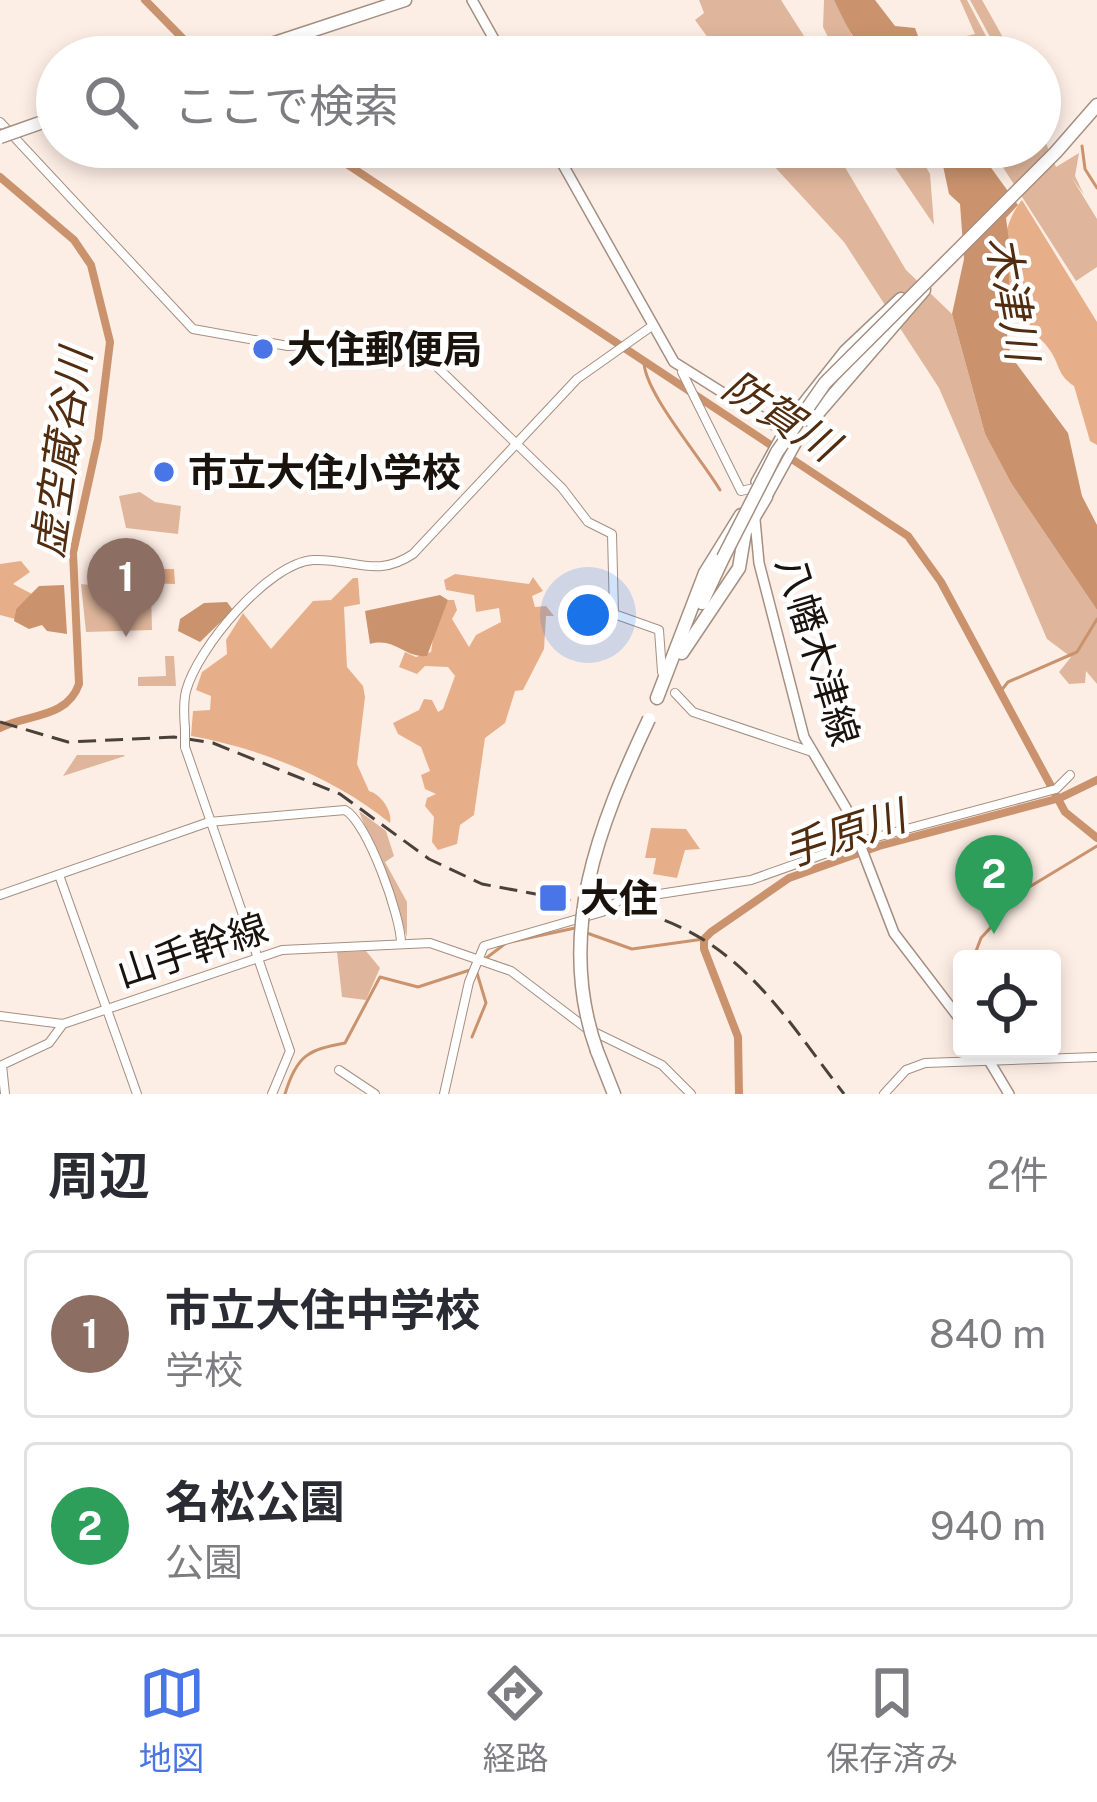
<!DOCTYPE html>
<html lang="ja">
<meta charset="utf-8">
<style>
:root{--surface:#fff;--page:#f7f7f7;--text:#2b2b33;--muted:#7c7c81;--line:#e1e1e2;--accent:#4975e7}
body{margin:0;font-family:"Public Sans","Noto Sans JP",sans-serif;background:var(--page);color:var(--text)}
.controls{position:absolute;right:36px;bottom:36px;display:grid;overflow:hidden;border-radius:12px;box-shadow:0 6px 18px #0003}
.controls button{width:108px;height:108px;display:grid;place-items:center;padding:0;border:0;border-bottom:3px solid var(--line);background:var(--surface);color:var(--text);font:60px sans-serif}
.you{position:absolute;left:588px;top:615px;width:42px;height:42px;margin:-30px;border:9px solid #fff;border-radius:50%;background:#1a73e8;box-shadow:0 0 0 18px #1a73e833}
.badge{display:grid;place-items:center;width:78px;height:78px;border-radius:50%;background:var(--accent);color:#fff;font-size:39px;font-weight:700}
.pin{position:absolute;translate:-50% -99px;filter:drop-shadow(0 3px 6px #0008)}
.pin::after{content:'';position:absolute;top:63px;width:42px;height:36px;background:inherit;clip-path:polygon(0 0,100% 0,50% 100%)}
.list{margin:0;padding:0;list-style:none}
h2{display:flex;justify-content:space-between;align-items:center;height:156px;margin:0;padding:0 48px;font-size:51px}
h2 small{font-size:39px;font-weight:400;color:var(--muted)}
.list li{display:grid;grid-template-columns:78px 1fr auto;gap:36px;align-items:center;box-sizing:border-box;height:168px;margin:0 24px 24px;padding:0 24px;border:3px solid var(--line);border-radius:12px}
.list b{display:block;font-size:45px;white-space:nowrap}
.list p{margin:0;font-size:39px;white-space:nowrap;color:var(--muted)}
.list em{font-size:39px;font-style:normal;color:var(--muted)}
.icon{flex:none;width:66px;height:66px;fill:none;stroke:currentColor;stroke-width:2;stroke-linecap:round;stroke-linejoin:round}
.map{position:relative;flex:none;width:1097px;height:1094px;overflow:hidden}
.search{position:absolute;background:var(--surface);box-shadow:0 6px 18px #0003;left:36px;right:36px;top:36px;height:132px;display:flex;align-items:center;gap:30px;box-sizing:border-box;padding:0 42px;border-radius:66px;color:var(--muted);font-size:45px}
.sheet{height:540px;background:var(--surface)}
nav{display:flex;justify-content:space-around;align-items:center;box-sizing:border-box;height:168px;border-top:3px solid var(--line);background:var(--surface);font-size:33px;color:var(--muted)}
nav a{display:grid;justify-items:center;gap:6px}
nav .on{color:var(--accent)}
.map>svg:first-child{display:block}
</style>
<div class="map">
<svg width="1097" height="1094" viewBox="0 0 1097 1094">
<rect width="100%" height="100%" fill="#fdeee5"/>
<g fill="#dfb69b">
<polygon points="699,0 781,0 813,50 811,57 722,57 695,20 704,13"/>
<polygon points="824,0 834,0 863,57 838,57 823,27"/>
<polygon points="960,0 967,0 997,57 939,57 936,43 975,34"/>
<polygon points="970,0 982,0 1014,57 1001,57"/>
<polygon points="1040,129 1056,167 1079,153 1075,176 1084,195 1072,178 1097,219 1097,267 1076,281 990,147 1040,147"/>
<polygon points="764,147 833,147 906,270 952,314 985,434 1011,483 1097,610 1097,684 1086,671 1085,683 1069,684 1059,672 1071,657 1047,639 939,388 844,242 772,164"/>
<polygon points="881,147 915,147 930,174 934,225"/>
<polygon points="140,492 155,502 181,506 178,534 126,528 119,496"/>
<polygon points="81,584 151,592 152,630 86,632"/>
<polygon points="165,656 174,656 176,686 138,686 138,677 166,676"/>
<polygon points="77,755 124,755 125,756 63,776"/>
<polygon points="359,811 386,831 394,856 385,862 407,902 407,937"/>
<polygon points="366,951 380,968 366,1000 342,997 337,952"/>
</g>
<g fill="#e7af89">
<path d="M1022,200l75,122v123l-7,-4 -16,-55c-17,-11 -14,-22 -25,-37 -9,-13 -24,-22 -32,-35 -20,-33 -19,-86 5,-114z"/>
<polygon points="120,551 141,552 141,562 123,560 124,569 174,569 175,584 114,582 107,560"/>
<polygon points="21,561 30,572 13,584 32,594 16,609 15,619 0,615 0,564"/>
<polygon points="455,574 529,584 533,577 543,591 532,596 535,607 546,606 554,616 546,616 544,649 523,690 515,691 505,723 485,738 474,815 460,825 457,844 438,850 432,842 434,817 425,806 427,798 436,794 425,789 421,775 430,771 421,747 398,734 393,723 419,710 424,699 432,700 438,712 443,709 455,676 448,667 425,666 417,674 399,667 405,652 416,657 431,652 435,625 448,600 454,600 457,610 452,619 469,647 476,635 501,622 499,608 476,612 474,595 446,590 444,580"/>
<path d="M353,578h5l2,26 -16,3 3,60 16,19 2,11 -8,67 12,27c12,3 24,21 21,32 -54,-44 -130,-75 -199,-87l2,-25 17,-1 1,-14 -15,-6 6,-18 25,-18 -1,-14 17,-27 28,36 42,-48 18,-1z"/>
<polygon points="651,828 686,829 700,849 685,850 677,878 653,874 656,858 645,858"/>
</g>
<g fill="#ca936e">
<path d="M834,0h41l20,26 20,2 11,29c-62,0 -65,0 -92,-57z"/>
<polygon points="939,147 976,147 1018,205 1006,218 1010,249 1007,342 1013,359 1068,433 1082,496 1097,525 1097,610 1011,483 985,434 952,314 964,259 960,204 949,194"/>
<polygon points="64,585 67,634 47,631 42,625 29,629 14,621 16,609 39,586"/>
<path d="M440,595l8,5 -21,56c-23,2 -32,-19 -57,-12l-5,-33z"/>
<polygon points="227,602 233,610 200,642 178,631 180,619 204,603"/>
</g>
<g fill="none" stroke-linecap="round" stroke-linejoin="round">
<g stroke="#ca936e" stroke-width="3">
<polyline points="1082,146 1085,169 1097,188"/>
<path d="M644,360c-2,30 58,99 76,130"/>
<polyline points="1000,692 1008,682 1077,652 1097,619"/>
<polyline points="584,932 632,949 704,939"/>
<polyline points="485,959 506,943 575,928"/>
<polyline points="973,959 981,938 1026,889 1097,846"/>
<polyline points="472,1037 486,1003 477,973"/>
<path d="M285,1094c12,-40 24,-44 60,-51l35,-66 38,10 55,-18"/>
</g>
<g stroke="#ca936e" stroke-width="8">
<polyline points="145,0 201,57"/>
<polyline points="321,147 908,536 941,582 1065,812 1097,838"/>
<path d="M0,177l74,63 17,25 19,77 -12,97 -25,114 6,131c-12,35 -52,30 -79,44"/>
<polyline points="739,1094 738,1037 704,949 704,939 711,932 789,878 879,846 1060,798 1097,780"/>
</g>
<g stroke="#a58f81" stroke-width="10">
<g id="secondary">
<polyline points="0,122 193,329 288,346 336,342 411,351 429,359 562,488 588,522 612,534 614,614 659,630 662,672"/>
<polyline points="682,372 741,491 754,488"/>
<polyline points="675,693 693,712 812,752"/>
<path d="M185,729c-1,-12 -2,-26 1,-38 11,-42 82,-128 127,-131 40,-2 63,19 100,-6l164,-175 75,-53"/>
<polyline points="185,747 290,1051 272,1094"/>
<polyline points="59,875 137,1094"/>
<path d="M0,895l209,-73 136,-12c23,13 56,107 56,133"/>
<polyline points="0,1016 63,1024 282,950 430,943 511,971 586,1028 662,1065 691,1094"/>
<polyline points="339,1070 375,1094"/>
<polyline points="5,1094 2,1065 49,1043 63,1024"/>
<polyline points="444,1094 469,982 484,946 602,912 620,900 751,880 858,842 1056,789 1070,775"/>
<polyline points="884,1094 906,1070 925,1063 1097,1057"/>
</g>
</g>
<g stroke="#a58f81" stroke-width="12">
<g id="primary">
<polyline points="472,0 504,57"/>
<polyline points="553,147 674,362 798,440 765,500"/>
<polyline points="756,482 784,431"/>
<polyline points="755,520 759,563 804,737 846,808 894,933 962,1022"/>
<polyline points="982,1049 1009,1094"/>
</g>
</g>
<g stroke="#a58f81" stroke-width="15">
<g id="highway">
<polyline points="211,57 238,47"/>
<polyline points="232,57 405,0"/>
<polyline points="1056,152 1097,105"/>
<polyline points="811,421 924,290"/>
<polyline points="789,423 846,351 901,299"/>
<polyline points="702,603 723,558"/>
<polyline points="682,653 739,568 745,532 766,497"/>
<polyline points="657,698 705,573 741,515"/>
<polyline points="597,1051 614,1094"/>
</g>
</g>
<use href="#secondary" stroke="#fff" stroke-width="8"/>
<use href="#primary" stroke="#fff" stroke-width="9"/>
<use href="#highway" stroke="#fff" stroke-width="12"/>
<g stroke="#4a413b" stroke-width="3" stroke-dasharray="18 9" stroke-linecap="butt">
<polyline points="0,722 68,742 174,737 213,743 340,794 429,859 482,884 653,916"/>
<path d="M639,912c101,27 145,104 205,182"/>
</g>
<g stroke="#a58f81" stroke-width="10" stroke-linecap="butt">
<polyline id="secondary-bridge" points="185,729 185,747"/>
</g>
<g stroke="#a58f81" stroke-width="15" stroke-linecap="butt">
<g id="highway-bridge">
<polyline points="0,137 57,117"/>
<polyline points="723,558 777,452 825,383 1056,152"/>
<path d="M597,1051c-42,-117 2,-226 52,-332"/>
</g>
</g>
<use href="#secondary-bridge" stroke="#fff" stroke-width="8"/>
<use href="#highway-bridge" stroke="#fff" stroke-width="12"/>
</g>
<g fill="#4975e7" stroke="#fff" stroke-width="4.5">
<circle cx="263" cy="349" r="12"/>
<circle cx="164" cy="472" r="12"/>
<rect x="538" y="883" width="30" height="30" rx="6"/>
</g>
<g text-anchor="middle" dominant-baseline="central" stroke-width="9" stroke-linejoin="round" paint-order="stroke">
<g font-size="39" font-weight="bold" fill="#1a120d" stroke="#fff" text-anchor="start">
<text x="287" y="349">大住郵便局</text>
<text x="188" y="472">市立大住小学校</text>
<text x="580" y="898">大住</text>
</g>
<g font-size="39" fill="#1a120d" stroke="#fff">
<text transform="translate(818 651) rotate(73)">八幡木津線</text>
<text transform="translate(192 950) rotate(-18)">山手幹線</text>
</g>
<g font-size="42" font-style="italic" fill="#512c0f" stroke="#fff">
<text transform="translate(1013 298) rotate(80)">木津川</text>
<text transform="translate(781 415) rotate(33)">防賀川</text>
<text transform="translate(61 453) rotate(-82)">虚空蔵谷川</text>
<text transform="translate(844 833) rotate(-18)">手原川</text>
</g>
</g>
</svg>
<div class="controls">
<button><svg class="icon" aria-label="locate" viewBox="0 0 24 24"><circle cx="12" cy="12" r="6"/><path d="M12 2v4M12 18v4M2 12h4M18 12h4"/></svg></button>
</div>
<div class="you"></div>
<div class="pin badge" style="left:126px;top:637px;background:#8d6e63">1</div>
<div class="pin badge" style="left:994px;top:934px;background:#2e9e5b">2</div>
<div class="search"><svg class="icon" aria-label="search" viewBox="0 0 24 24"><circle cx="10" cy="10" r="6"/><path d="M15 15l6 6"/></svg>ここで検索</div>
</div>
<section class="sheet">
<h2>周辺<small>2件</small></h2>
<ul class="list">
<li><span class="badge" style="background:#8d6e63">1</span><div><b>市立大住中学校</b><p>学校</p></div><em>840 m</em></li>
<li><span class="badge" style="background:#2e9e5b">2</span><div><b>名松公園</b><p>公園</p></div><em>940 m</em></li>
</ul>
</section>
<nav>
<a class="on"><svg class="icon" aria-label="map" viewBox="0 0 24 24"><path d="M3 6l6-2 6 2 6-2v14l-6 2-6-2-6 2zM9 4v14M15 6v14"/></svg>地図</a>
<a><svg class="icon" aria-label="directions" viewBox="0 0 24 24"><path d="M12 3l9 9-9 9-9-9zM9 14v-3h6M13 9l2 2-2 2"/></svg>経路</a>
<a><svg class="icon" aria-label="saved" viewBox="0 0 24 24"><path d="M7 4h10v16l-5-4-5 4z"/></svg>保存済み</a>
</nav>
